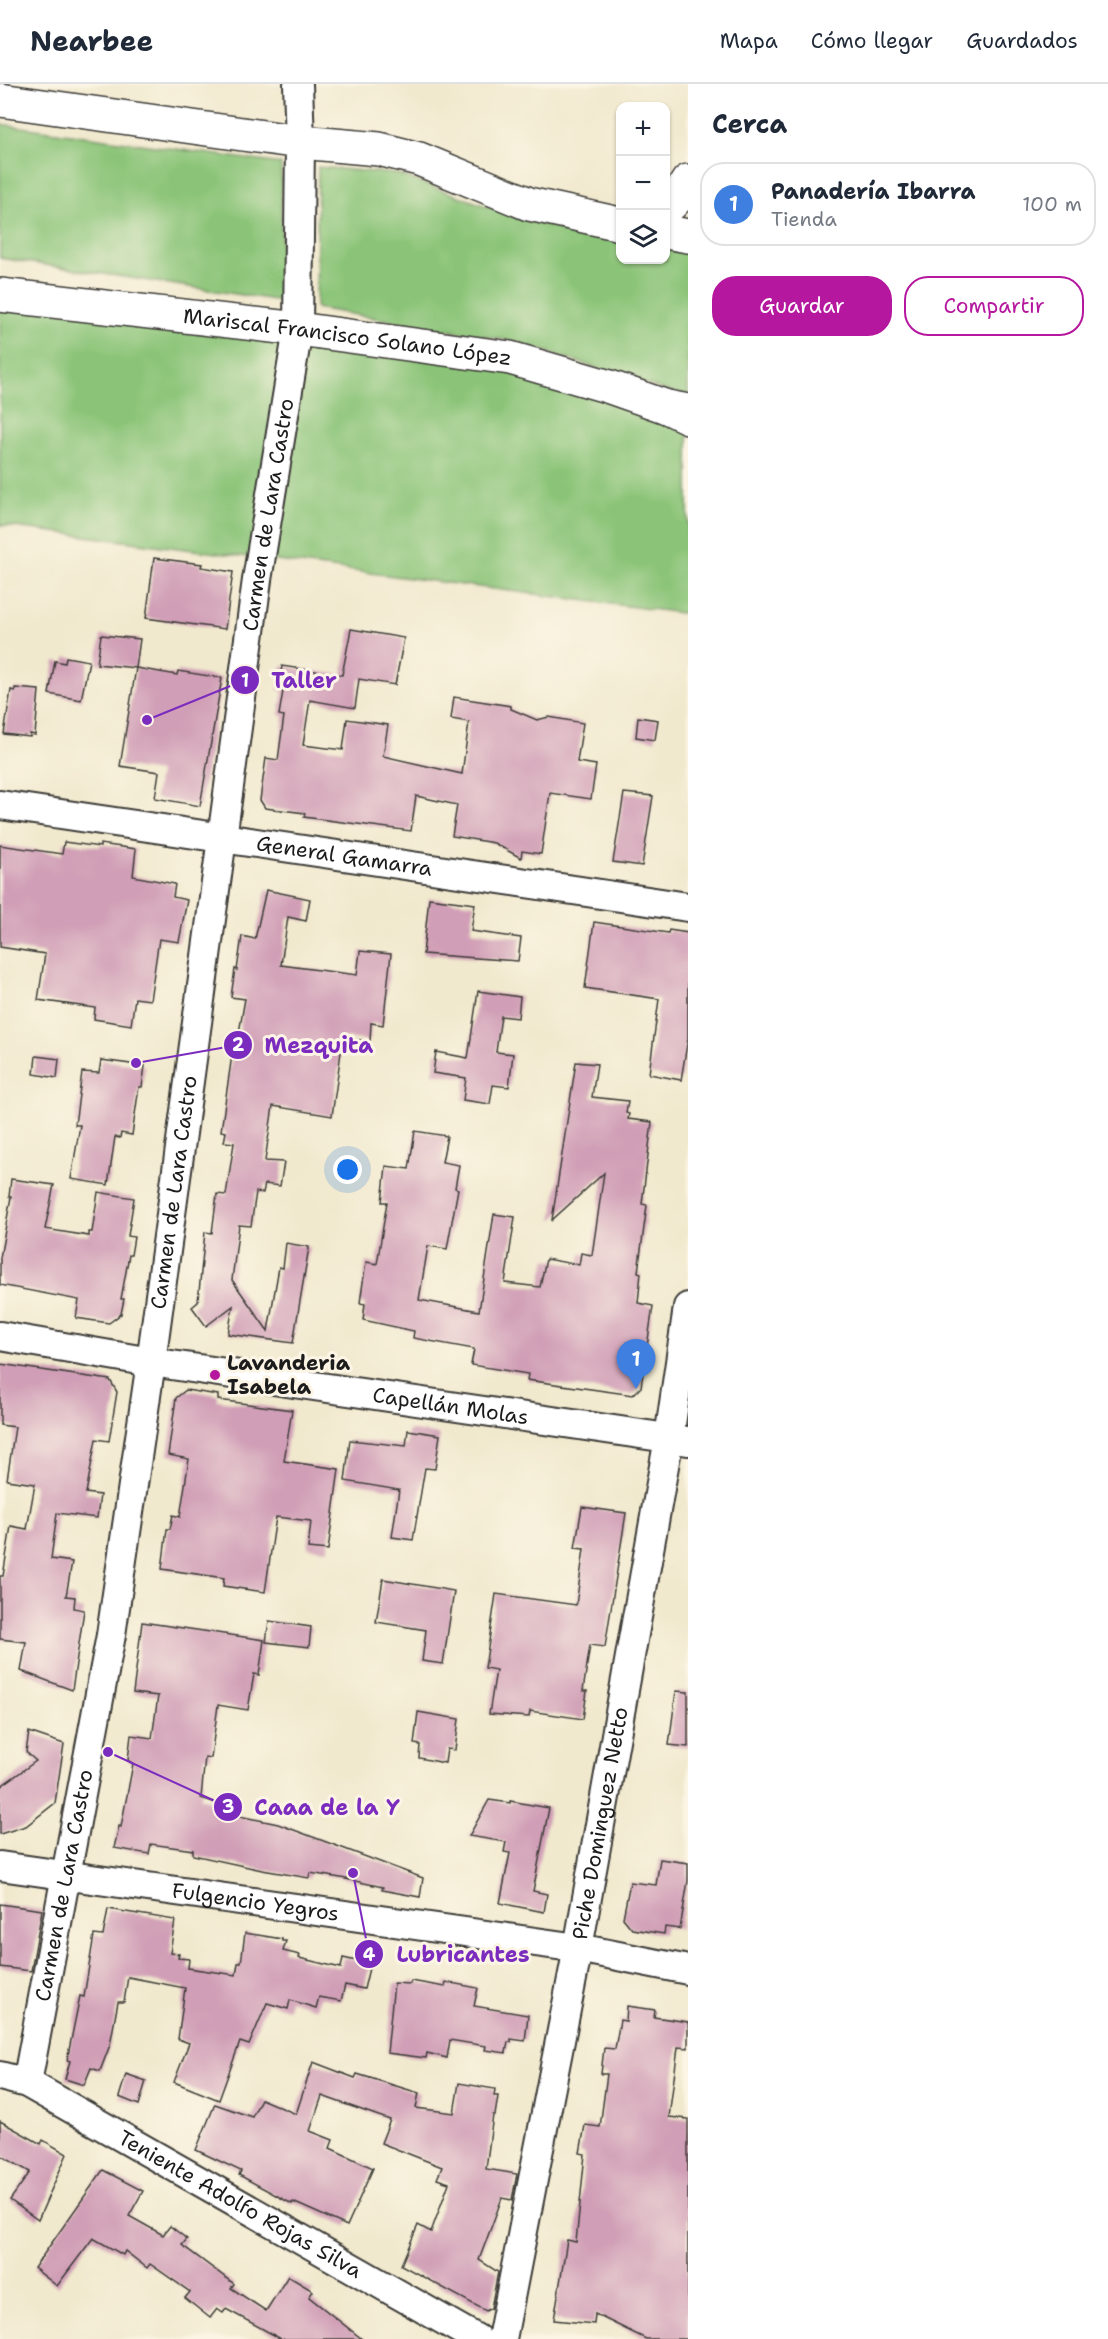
<!DOCTYPE html>
<html lang="es">
<meta charset="utf-8">
<style>
:root{--surface:#fff;--page:#f2f2f3;--text:#1f2937;--muted:#747a83;--line:#e0e1e3;--accent:#b5179e}
body{margin:0;font-family:"Shantell Sans",sans-serif;background:var(--page);color:var(--text)}
.controls{position:absolute;right:18px;top:18px;display:grid;overflow:hidden;border-radius:12px;box-shadow:0 2px 4px #0004}
.controls button{width:54px;height:54px;display:grid;place-items:center;padding:0;border:0;border-bottom:2px solid var(--line);background:var(--surface);color:var(--text);font:30px sans-serif}
.you{position:absolute;left:348px;top:1086px;width:21px;height:21px;margin:-15px;border:4px solid #fff;border-radius:50%;background:#1a73e8;box-shadow:0 0 0 9px #1a73e833}
.badge{display:grid;place-items:center;width:39px;height:39px;border-radius:50%;background:var(--accent);color:#fff;font-size:20px;font-weight:700}
.pin{position:absolute;translate:-50% -50px;filter:drop-shadow(0 2px 3px #0008)}
.pin::after{content:'';position:absolute;top:32px;width:21px;height:18px;background:inherit;clip-path:polygon(0 0,100% 0,50% 100%)}
.list{margin:0;padding:0;list-style:none}
h2{display:flex;justify-content:space-between;align-items:center;height:78px;margin:0;padding:0 24px;font-size:26px}
h2 small{font-size:20px;font-weight:400;color:var(--muted)}
.list li{display:grid;grid-template-columns:39px 1fr auto;gap:18px;align-items:center;box-sizing:border-box;height:84px;margin:0 12px 12px;padding:0 12px;border:2px solid var(--line);border-radius:24px}
.list b{display:block;font-size:22px;white-space:nowrap}
.list p{margin:0;font-size:20px;white-space:nowrap;color:var(--muted)}
.list em{font-size:20px;font-style:normal;color:var(--muted)}
.actions{display:flex;gap:12px;padding:18px 24px}
.actions a{flex:1;padding:14px 0;border:2px solid var(--accent);border-radius:24px;text-align:center;font-size:21px;color:var(--accent)}
.actions .main{background:var(--accent);color:#fff}
.icon{flex:none;width:33px;height:33px;fill:none;stroke:currentColor;stroke-width:2;stroke-linecap:round;stroke-linejoin:round}
.map{position:relative;flex:none;width:688px;height:2255px;overflow:hidden}
header{display:flex;align-items:center;gap:36px;box-sizing:border-box;height:84px;padding:0 30px;background:var(--surface);border-bottom:2px solid var(--line)}
header strong{font-size:28px}
nav{display:flex;gap:33px;margin-inline-start:auto;font-size:21px}
main{display:flex}
aside{flex:1;background:var(--surface)}
.map>svg:first-child{display:block}
</style>
<header>
<strong>Nearbee</strong>
<nav><a>Mapa</a><a>Cómo llegar</a><a>Guardados</a></nav>
</header>
<main>
<div class="map">
<svg width="688" height="2255" viewBox="0 0 688 2255">
<rect width="100%" height="100%" fill="#fcf5e5"/>
<filter id="ink" filterUnits="userSpaceOnUse"><feTurbulence type="fractalNoise" baseFrequency=".0167" numOctaves="2"/><feDisplacementMap in="SourceGraphic" scale="12" xChannelSelector="R" yChannelSelector="G"/><feConvolveMatrix kernelMatrix="1 2 1 2 8 2 1 2 1" color-interpolation-filters="sRGB"/></filter>
<filter id="wash" filterUnits="userSpaceOnUse"><feTurbulence type="fractalNoise" baseFrequency=".008" numOctaves="4" result="noise"/><feDisplacementMap in="SourceGraphic" scale="24" xChannelSelector="R" yChannelSelector="G"/><feGaussianBlur stdDeviation="1.35" result="paint"/><feColorMatrix in="noise" values="0 0 0 0 0 0 0 0 0 0 0 0 0 0 0 0 0 1.4 0 .05"/><feComposite in="paint" operator="in"/></filter>
<g filter="url(#wash)">
<rect width="100%" height="100%" fill="#f1e9ce"/>
<g fill="#8bc478" stroke="#54704a" stroke-width="1.5">
<polygon points="0,40 281,80 281,217 0,174"/>
<polygon points="318,83 397,90 528,137 620,156 620,176 666,176 666,165 688,169 688,311 670,308 517,258 316,224"/>
<polygon points="0,211 510,274 688,333 688,530 0,441"/>
</g>
<g id="blocks">
<g fill="#d09eb6">
<polygon points="154,474 202,480 201,483 233,488 225,545 146,534"/>
<polygon points="351,545 404,554 395,601 359,595 355,624 310,616 303,661 343,666 347,635 388,641 383,672 462,690 469,638 451,635 454,613 511,622 511,625 537,636 549,633 583,639 577,678 596,681 591,715 550,709 541,770 522,767 521,774 494,759 452,752 457,721 416,712 411,747 304,733 305,729 265,724 260,716 266,674 278,676 284,632 279,631 283,607 278,606 282,582 342,591"/>
<polygon points="101,551 140,555 136,584 97,580"/>
<polygon points="66,573 89,577 81,616 49,610 55,577 65,579"/>
<polygon points="136,584 177,591 178,587 222,594 200,722 155,714 159,688 120,682"/>
<polygon points="15,604 39,606 35,651 30,650 30,653 4,650 11,606 15,607"/>
<polygon points="638,633 658,636 655,656 636,653"/>
<polygon points="624,709 653,712 642,782 613,778"/>
<polygon points="64,758 100,763 100,760 136,765 133,792 175,800 173,813 187,816 179,858 159,855 150,916 135,914 131,941 94,935 95,924 38,916 45,870 0,863 0,761 62,770"/>
<polygon points="266,806 310,815 306,837 288,833 281,881 357,891 360,867 391,870 383,941 371,939 370,957 343,954 332,1032 273,1022 265,1077 284,1078 280,1102 265,1100 263,1109 256,1108 251,1142 239,1141 232,1196 268,1247 279,1183 283,1184 286,1159 309,1163 293,1259 228,1250 233,1222 206,1242 192,1223 198,1218 205,1148 212,1149 217,1110 226,1111 234,1059 224,1058 226,1048 221,1047 232,971 235,971 245,915 231,913 235,885 237,886 242,852 255,855"/>
<polygon points="429,814 475,820 471,847 521,854 518,877 423,870"/>
<polygon points="594,838 668,849 669,846 688,849 688,954 681,996 649,990 659,915 585,904"/>
<polygon points="478,907 520,913 518,934 501,932 496,968 513,970 509,1003 493,1001 490,1020 463,1016 466,994 433,989 436,968 468,974"/>
<polygon points="36,972 59,975 57,994 34,990"/>
<polygon points="101,976 145,982 142,1003 139,1003 132,1051 121,1049 120,1054 115,1053 108,1101 71,1095 80,1041 75,1041 82,988 99,989"/>
<polygon points="576,978 597,980 592,1013 628,1017 626,1029 629,1030 628,1035 652,1038 642,1120 647,1121 638,1188 641,1189 638,1219 653,1222 641,1303 633,1311 527,1296 528,1290 471,1281 474,1265 413,1254 414,1247 363,1236 365,1220 360,1219 366,1178 377,1180 387,1118 382,1118 386,1082 409,1085 415,1047 447,1052 442,1078 459,1081 455,1104 458,1105 447,1165 428,1162 419,1216 479,1227 494,1130 515,1133 505,1199 540,1203 546,1175 579,1181 581,1169 592,1171 604,1089 552,1136"/>
<polygon points="11,1095 54,1101 45,1145 89,1152 89,1148 92,1148 98,1108 134,1114 128,1152 134,1153 131,1171 129,1171 121,1215 124,1215 121,1230 109,1239 76,1234 79,1216 0,1201 0,1174 11,1113 9,1113"/>
<polygon points="0,1280 110,1296 117,1308 109,1357 96,1355 86,1409 100,1411 97,1434 57,1429 51,1475 72,1478 66,1512 75,1513 74,1524 84,1526 72,1606 21,1587 26,1558 0,1555 0,1492 3,1492 11,1442 27,1445 35,1400 7,1396 15,1343 0,1341"/>
<polygon points="186,1306 218,1311 218,1316 292,1326 284,1377 339,1385 328,1466 308,1464 311,1437 276,1433 265,1508 223,1502 224,1494 162,1485 167,1445 170,1445 173,1431 180,1433 189,1375 168,1371 176,1314"/>
<polygon points="408,1346 440,1351 435,1385 425,1384 413,1456 392,1453 399,1406 345,1397 350,1356 406,1362"/>
<polygon points="582,1423 626,1429 605,1563 590,1561 583,1607 587,1607 583,1635 530,1627 529,1633 489,1630 496,1586 485,1584 496,1510 576,1521 584,1465 575,1464"/>
<polygon points="383,1495 454,1507 443,1580 422,1577 426,1546 376,1538"/>
<polygon points="269,1537 311,1543 309,1563 266,1558"/>
<polygon points="142,1538 264,1556 259,1591 254,1590 248,1626 218,1621 211,1674 205,1673 201,1714 216,1719 215,1727 278,1740 423,1794 420,1813 382,1806 383,1803 341,1794 310,1789 309,1794 262,1786 193,1771 193,1766 151,1760 149,1770 114,1764 119,1742 121,1743 133,1680 128,1676 131,1651 152,1654 158,1612 133,1609"/>
<polygon points="676,1607 688,1608 688,1663 669,1661"/>
<polygon points="418,1628 459,1635 455,1666 447,1665 445,1679 419,1674 420,1661 414,1660"/>
<polygon points="29,1648 64,1660 55,1719 26,1742 0,1750 0,1703 36,1677 26,1668"/>
<polygon points="489,1716 510,1719 510,1717 549,1724 533,1807 547,1810 544,1828 500,1819 510,1769 504,1768 506,1758 469,1752"/>
<polygon points="660,1775 688,1779 688,1797 680,1845 665,1843 664,1850 632,1845 623,1834 630,1798 656,1801"/>
<polygon points="0,1820 42,1826 31,1887 0,1883"/>
<polygon points="108,1825 175,1836 170,1869 179,1870 178,1874 189,1875 188,1884 236,1891 238,1879 241,1879 245,1849 282,1855 282,1857 286,1857 283,1867 300,1871 299,1874 341,1884 343,1874 370,1880 364,1905 345,1901 341,1917 319,1913 316,1924 290,1916 288,1925 267,1919 249,1961 240,1958 219,2016 174,1998 189,1959 178,1955 185,1904 128,1893 124,1918 118,1918 110,1961 100,1987 91,1984 84,2001 65,1995 70,1977 67,1976 80,1912 84,1913 94,1851 103,1852"/>
<polygon points="411,1897 445,1903 446,1898 478,1904 474,1922 528,1931 525,1957 511,1955 511,1958 508,1958 506,1969 485,1966 486,1962 450,1956 447,1974 427,1969 426,1974 387,1969 394,1899 410,1900"/>
<polygon points="627,1922 655,1926 654,1933 688,1938 688,1964 678,1963 669,2033 688,2035 688,2255 646,2255 595,2230 594,2240 554,2236 567,2156 576,2158 585,2070 580,2069 585,2041 600,2043 607,1990 601,1990 604,1964 615,1965 620,1936 626,1937"/>
<polygon points="313,1978 355,1994 357,1990 419,2009 416,2024 454,2029 459,1999 495,2005 494,2012 498,2012 495,2031 493,2031 486,2085 517,2090 512,2116 502,2114 479,2176 498,2188 491,2224 486,2227 401,2181 418,2141 431,2148 449,2099 437,2095 442,2083 381,2059 390,2036 322,2012 310,2047 333,2056 330,2064 373,2084 347,2142 293,2118 292,2120 239,2091 241,2087 196,2066 215,2020 252,2033 261,2015 296,2030"/>
<polygon points="126,1990 146,1997 139,2021 119,2013"/>
<polygon points="0,2037 41,2060 43,2056 67,2070 38,2136 10,2116 30,2088 0,2071"/>
<polygon points="103,2086 143,2107 129,2132 163,2151 170,2142 187,2155 182,2161 234,2200 231,2204 266,2227 288,2192 313,2207 309,2213 362,2255 281,2255 226,2225 223,2229 217,2225 210,2234 185,2214 190,2208 150,2180 147,2184 125,2167 123,2171 93,2154 57,2202 34,2184"/>
</g>
</g>
</g>
<g filter="url(#ink)">
<use href="#blocks" fill-opacity="0" stroke="#3c3b37" stroke-width="1.5"/>
<g fill="none" stroke-linecap="round" stroke-linejoin="round">
<g stroke="#3c3b37" stroke-width="32">
<g id="minor">
<path id="s1" d="M0,721l688,102"/>
<path id="s2" d="M0,1252l151,26 537,79"/>
<path id="s3" d="M0,1782l578,82 110,22"/>
<path id="s4" d="M0,1992l27,7 450,256"/>
<path id="s5" d="M27,1999l84,-448 40,-273 106,-782 41,-251 2,-187 -2,-58"/>
<path id="s6" d="M502,2255l76,-391 91,-510 19,-131"/>
</g>
</g>
<g stroke="#3c3b37" stroke-width="36">
<g id="primary">
<polyline points="0,16 300,58 379,65 419,75 529,120 620,140"/>
<polyline points="666,148 688,152"/>
<path id="s7" d="M0,211l298,34 212,29 100,29 57,20 21,4"/>
</g>
</g>
<g stroke="#3c3b37" stroke-width="36">
<g id="trunk">
<polyline points="666,125 677,114 688,97"/>
<polyline points="667,323 688,333"/>
</g>
</g>
<use href="#minor" stroke="#fff" stroke-width="28"/>
<use href="#primary" stroke="#fff" stroke-width="33"/>
<use href="#trunk" stroke="#fff" stroke-width="33"/>
</g>
</g>
<circle fill="#b5179e" stroke="#fcf5e5" stroke-width="2" cx="215" cy="1291" r="6"/>
<g text-anchor="middle" dominant-baseline="central" stroke-width="6" stroke-linejoin="round" paint-order="stroke">
<g font-size="21" fill="#1c1c1c" stroke="#fcf5e5">
<text stroke="none"><textPath href="#s7" startOffset="350">Mariscal Francisco Solano López</textPath></text>
<text stroke="none"><textPath href="#s5" startOffset="1587">Carmen de Lara Castro</textPath></text>
<text stroke="none"><textPath href="#s1" startOffset="348">General Gamarra</textPath></text>
<text stroke="none"><textPath href="#s5" startOffset="903">Carmen de Lara Castro</textPath></text>
<text stroke="none"><textPath href="#s2" startOffset="456">Capellán Molas</textPath></text>
<text stroke="none"><textPath href="#s6" startOffset="525">Piche Dominguez Netto</textPath></text>
<text stroke="none"><textPath href="#s5" startOffset="201">Carmen de Lara Castro</textPath></text>
<text stroke="none"><textPath href="#s3" startOffset="258">Fulgencio Yegros</textPath></text>
<text stroke="none"><textPath href="#s4" startOffset="273">Teniente Adolfo Rojas Silva</textPath></text>
</g>
<g font-size="21" font-weight="bold" fill="#1c1c1c" stroke="#fcf5e5" text-anchor="start">
<text x="227" y="1279">Lavanderia<tspan x="227" dy="24">Isabela</tspan></text>
</g>
</g>
<path fill="none" stroke="#7b2cbf" stroke-width="2" d="M147 636L245 596M136 979L238 961M108 1668L228 1723M353 1789L369 1870"/>
<g fill="#7b2cbf" stroke="#fcf5e5" stroke-width="2">
<circle cx="147" cy="636" r="6"/>
<circle cx="136" cy="979" r="6"/>
<circle cx="108" cy="1668" r="6"/>
<circle cx="353" cy="1789" r="6"/>
<circle cx="245" cy="596" r="15"/>
<circle cx="238" cy="961" r="15"/>
<circle cx="228" cy="1723" r="15"/>
<circle cx="369" cy="1870" r="15"/>
</g>
<g font-size="18" text-anchor="middle" font-weight="bold" fill="#fff">
<text x="245" y="603">1</text>
<text x="238" y="967">2</text>
<text x="228" y="1729">3</text>
<text x="369" y="1877">4</text>
</g>
<g font-size="22" text-anchor="middle" font-weight="bold" fill="#7b2cbf" stroke="#fcf5e5" stroke-width="6" stroke-linejoin="round" paint-order="stroke">
<text x="304" y="604">Taller</text>
<text x="319" y="969">Mezquita</text>
<text x="327" y="1731">Caaa de la Y</text>
<text x="463" y="1878">Lubricantes</text>
</g>
</svg>
<div class="controls">
<button>+</button>
<button>−</button>
<button><svg class="icon" aria-label="layers" viewBox="0 0 24 24"><path d="M12 4l9 5-9 5-9-5zM3 14l9 5 9-5"/></svg></button>
</div>
<div class="you"></div>
<div class="pin badge" style="left:636px;top:1305px;background:#3f7fe0">1</div>
</div>
<aside>
<h2>Cerca<small></small></h2>
<ul class="list">
<li><span class="badge" style="background:#3f7fe0">1</span><div><b>Panadería Ibarra</b><p>Tienda</p></div><em>100 m</em></li>
</ul>
<div class="actions"><a class="main">Guardar</a><a>Compartir</a></div>
</aside>
</main>
